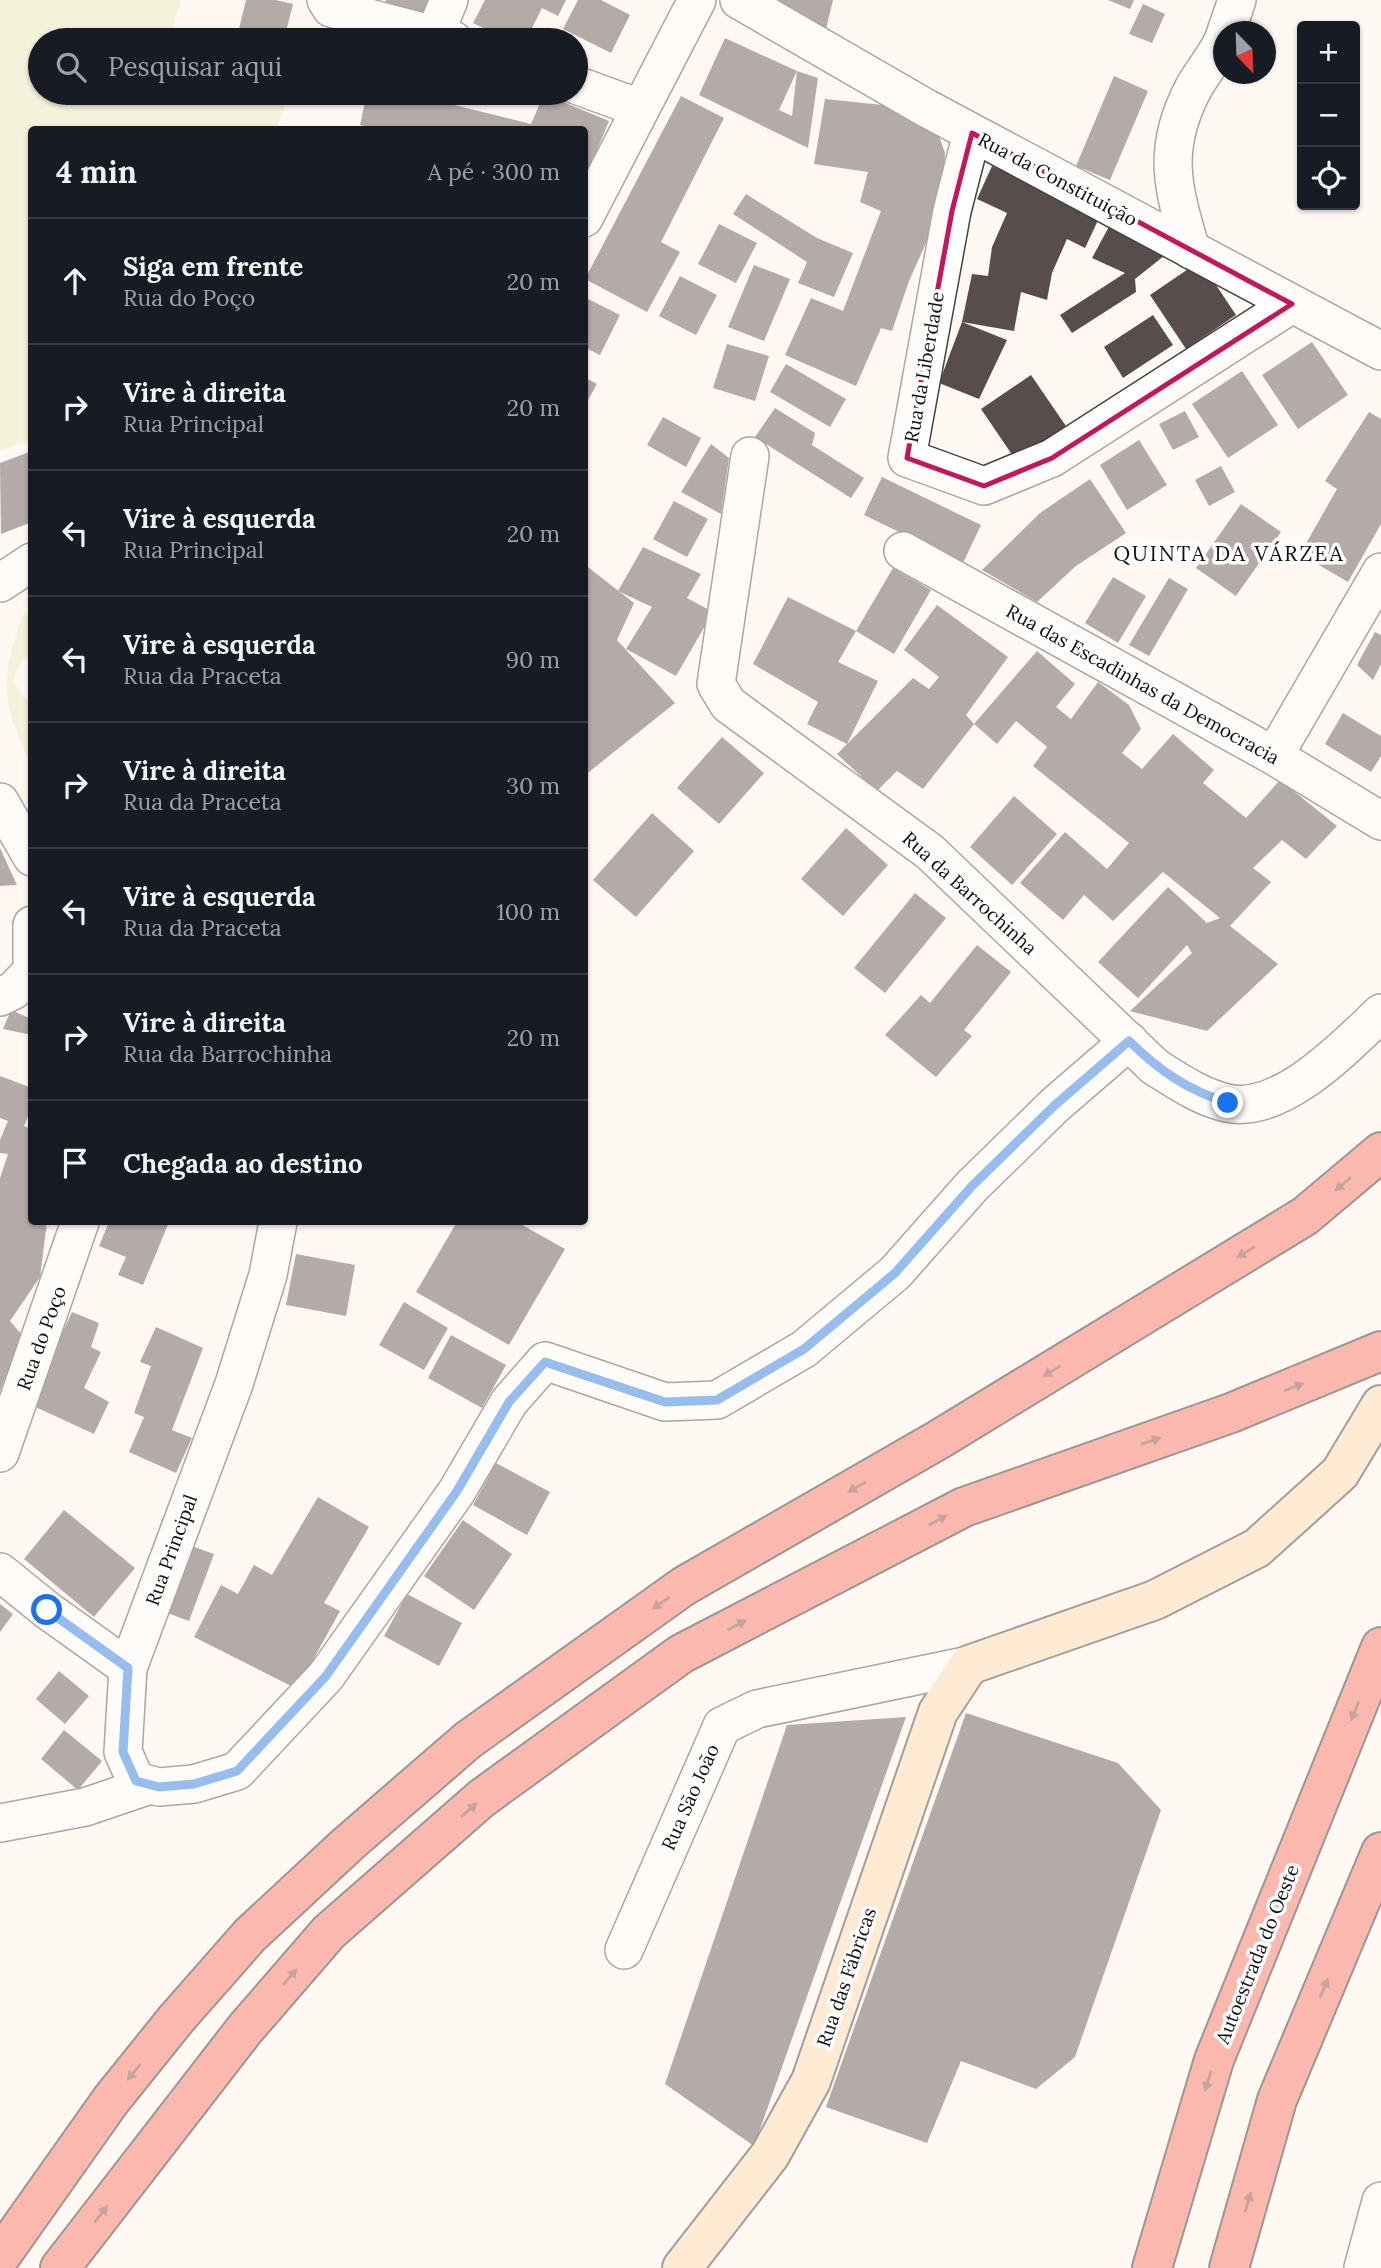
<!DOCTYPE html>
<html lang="pt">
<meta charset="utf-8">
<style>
:root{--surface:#171b24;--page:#20242c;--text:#f1f3f6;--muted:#9ea1a6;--line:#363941}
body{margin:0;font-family:Lora,serif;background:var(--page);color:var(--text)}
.controls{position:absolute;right:21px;top:21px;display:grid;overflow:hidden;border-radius:7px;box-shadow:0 2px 5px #0004}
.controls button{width:63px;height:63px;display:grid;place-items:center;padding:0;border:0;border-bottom:2px solid var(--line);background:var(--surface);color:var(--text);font:35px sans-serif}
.compass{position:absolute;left:1213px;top:21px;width:63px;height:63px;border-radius:50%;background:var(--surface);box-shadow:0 2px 5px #0004;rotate:157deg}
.stop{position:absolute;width:21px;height:21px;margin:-16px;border:5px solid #1a73e8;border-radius:50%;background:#fff}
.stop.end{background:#1a73e8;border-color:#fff;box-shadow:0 2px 7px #0008}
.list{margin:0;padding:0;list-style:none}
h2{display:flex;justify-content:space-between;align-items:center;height:91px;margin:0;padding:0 28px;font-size:30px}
h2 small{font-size:23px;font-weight:400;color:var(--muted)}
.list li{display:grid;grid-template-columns:46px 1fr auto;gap:21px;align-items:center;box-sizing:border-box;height:126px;padding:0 28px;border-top:2px solid var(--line)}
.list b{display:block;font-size:26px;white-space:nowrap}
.list p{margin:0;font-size:23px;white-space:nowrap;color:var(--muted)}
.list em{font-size:23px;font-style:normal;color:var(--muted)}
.icon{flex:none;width:38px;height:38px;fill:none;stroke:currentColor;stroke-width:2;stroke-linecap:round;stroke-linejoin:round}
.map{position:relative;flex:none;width:1381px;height:2268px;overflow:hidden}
.search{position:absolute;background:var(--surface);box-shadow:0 2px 5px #0004;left:28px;top:28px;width:560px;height:77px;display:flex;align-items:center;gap:18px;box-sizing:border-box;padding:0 24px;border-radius:38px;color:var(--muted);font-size:26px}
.panel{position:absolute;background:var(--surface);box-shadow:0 2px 5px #0004;left:28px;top:126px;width:560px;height:1099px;border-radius:7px}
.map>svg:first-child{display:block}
</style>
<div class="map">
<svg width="1381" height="2268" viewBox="0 0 1381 2268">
<rect width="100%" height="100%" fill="#fff8f3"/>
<g fill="#e4eabc">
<polygon points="0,0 181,0 168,40 40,40 40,93 289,95 276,129 32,130 31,439 0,451"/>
<path d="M23,614l8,3v35l-12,13 -6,17 18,23v60c-31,-67 -31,-82 -8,-151z"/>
</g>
<g fill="#594d4c">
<polygon points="246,0 275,0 293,4 284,40 237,37"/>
<polygon points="386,0 431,0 427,15 385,4"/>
<polygon points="485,0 566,0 558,16 542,8 526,40 509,40 473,23"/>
<polygon points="578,0 601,0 630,15 611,53 563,29"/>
<polygon points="766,0 833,0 826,29"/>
<polygon points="1108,0 1134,0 1130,9"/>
<polygon points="1143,4 1165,14 1152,43 1129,34"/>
<polygon points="725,38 797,71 779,110 792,116 797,71 818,78 808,148 699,95"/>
<polygon points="1114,76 1148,91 1110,180 1076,166"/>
<polygon points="367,93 457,93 454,105 531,124 544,94 609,121 585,179 584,130 381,130 360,125"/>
<polygon points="681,96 724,118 661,242 680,252 647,312 585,279"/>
<polygon points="825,99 883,105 935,125 945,153 942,207 909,281 892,331 881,328 856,386 785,355 811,298 843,311 881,211 860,202 868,172 814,164"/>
<polygon points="992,166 1101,214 1085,248 1067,239 1052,273 1047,300 1021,292 1014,331 962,322 1007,340 979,399 939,383 962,322 972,274 988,276 992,247 1007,213 977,199"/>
<polygon points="746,194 817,238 853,253 834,297 798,283 807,262 733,214"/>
<polygon points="1111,223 1169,252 1135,279 1136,292 1072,333 1060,315 1125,273 1092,258"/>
<polygon points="719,224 757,243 736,283 698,264"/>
<polygon points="1200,261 1236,315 1186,349 1150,295"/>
<polygon points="754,265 790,279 764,341 728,327"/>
<polygon points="680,276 717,295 696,335 659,316"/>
<polygon points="584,297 620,315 600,355 584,347"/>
<polygon points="1153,315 1173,345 1123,378 1104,347"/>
<polygon points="1312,342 1348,395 1298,429 1262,375"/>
<polygon points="727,344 769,356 755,401 713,388"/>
<polygon points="786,364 846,399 830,427 770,392"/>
<polygon points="1242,371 1278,425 1228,458 1192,404"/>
<polygon points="1031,375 1068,429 1017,462 981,409"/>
<polygon points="584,377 597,384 584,407"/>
<polygon points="775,408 815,433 812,445 864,478 851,498 755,437"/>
<polygon points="1185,411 1199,437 1173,450 1159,424"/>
<polygon points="1369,412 1381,419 1381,524 1348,582 1300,554 1337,489 1325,481"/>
<polygon points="663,417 701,438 686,467 647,445"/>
<polygon points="1139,440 1167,485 1127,510 1100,465"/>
<polygon points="711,444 729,458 721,514 681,492"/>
<polygon points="32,451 32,522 1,534 0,463"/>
<polygon points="1221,466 1235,492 1209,506 1195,480"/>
<polygon points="882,477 981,525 963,563 864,515"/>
<polygon points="1090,479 1126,533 1076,566 1037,602 982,570 1040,513"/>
<polygon points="674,501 708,519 687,557 653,539"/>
<polygon points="1241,504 1281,532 1236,596 1196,568"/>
<polygon points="643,547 701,574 687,598 713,612 676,676 626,649 652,607 618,591"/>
<polygon points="584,564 634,603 617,640 675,703 584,776"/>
<polygon points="893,568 931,590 894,654 856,631"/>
<polygon points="1113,577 1146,596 1118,643 1085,623"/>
<polygon points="1169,578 1188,589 1149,656 1129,645"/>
<polygon points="788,597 856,631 838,662 878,681 847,744 807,724 818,702 753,664"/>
<polygon points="937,605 1008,657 966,715 974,724 923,789 897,771 877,791 837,754 913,678 929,689 939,677 904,650"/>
<polygon points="1375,632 1381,635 1381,664 1373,680 1357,665"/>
<polygon points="1037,651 1075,684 1056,707 1071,719 1098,682 1129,705 1141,729 1122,753 1142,769 1173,734 1214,770 1203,783 1246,818 1280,780 1337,826 1306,859 1282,840 1253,868 1271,882 1230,926 1278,964 1207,1031 1130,1011 1192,953 1187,945 1138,998 1098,962 1168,887 1207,923 1220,918 1163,872 1113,921 1084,895 1063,920 1020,883 1065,832 1107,869 1129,843 1033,766 1047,747 1016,721 997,744 974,724"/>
<polygon points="1343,713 1381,736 1381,756 1371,772 1325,744"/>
<polygon points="722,737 764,773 719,824 677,788"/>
<polygon points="1014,796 1057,834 1012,885 970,847"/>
<polygon points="652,813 694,851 636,917 593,880"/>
<polygon points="846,828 888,865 843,916 801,879"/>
<polygon points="0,848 17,885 0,886"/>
<polygon points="915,893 946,918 885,993 854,968"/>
<polygon points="977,945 1011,972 964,1030 972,1036 936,1077 885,1035 921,995 930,1003"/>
<polygon points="11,1010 29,1018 32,1035 3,1029"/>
<polygon points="0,1076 32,1088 32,1107 24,1126 32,1129 32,1222 47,1222 40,1277 10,1321 22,1335 0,1391 0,1178 8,1154 0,1153 0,1140 8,1121 0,1118"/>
<polygon points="109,1222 169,1222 143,1285 118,1275 126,1257 99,1246"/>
<polygon points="457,1222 517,1222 565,1249 509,1345 416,1292"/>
<polygon points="296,1254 355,1265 346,1316 286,1305"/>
<polygon points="404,1302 448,1328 424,1370 379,1345"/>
<polygon points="72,1312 99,1323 91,1347 101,1352 84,1388 109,1402 94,1434 29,1404"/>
<polygon points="156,1327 203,1348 172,1430 192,1438 176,1473 129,1452 144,1417 134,1413 151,1366 140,1362"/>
<polygon points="451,1335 506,1365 482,1408 428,1378"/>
<polygon points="496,1463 550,1492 527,1535 473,1505"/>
<polygon points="318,1497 369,1527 324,1603 340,1611 297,1689 194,1637 221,1585 238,1594 254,1565 272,1575"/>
<polygon points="64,1510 135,1568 94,1617 24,1559"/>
<polygon points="463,1520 512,1554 474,1610 424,1576"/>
<polygon points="186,1544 214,1554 189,1621 162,1611"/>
<polygon points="407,1594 462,1623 439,1666 384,1636"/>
<polygon points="0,1604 13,1614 0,1632"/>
<polygon points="59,1671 89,1696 65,1724 36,1699"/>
<polygon points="966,1713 1118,1763 1161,1810 1075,2057 1036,2089 961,2061 927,2143 826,2107"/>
<polygon points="906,1717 754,2146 665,2084 787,1725"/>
<polygon points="64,1730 102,1761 78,1790 41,1759"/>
</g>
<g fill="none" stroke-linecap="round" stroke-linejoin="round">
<g stroke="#434343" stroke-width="40">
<g id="street">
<polyline points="326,0 331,8 453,40"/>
<polyline points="739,0 926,108 1381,351"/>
<polyline points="1226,32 1237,0"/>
<polyline points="435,34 449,0"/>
<polyline points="576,85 639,108"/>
<polyline points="972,133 952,211 907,458 984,486 1052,458 1292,304"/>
<polyline points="584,218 697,0"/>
<path d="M1191,250c-18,-62 -30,-100 2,-161 9,-17 24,-33 31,-51"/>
<path d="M750,456l-34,228 12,20 202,148 225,215c23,14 45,30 72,36 54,12 118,-56 154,-90"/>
<polyline points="903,551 1274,756 1381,821"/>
<polyline points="0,583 32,562"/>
<polyline points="1274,756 1381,572"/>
<polyline points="0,802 32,857"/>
<polyline points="32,925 32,960"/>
<polyline points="0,997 14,990 32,971"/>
<polyline points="278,1222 268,1275 234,1384 128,1668 123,1752 136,1781 159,1787 194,1784 237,1771 326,1676 457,1491 509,1402 545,1361 665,1402 717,1400 804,1349 895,1273 972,1186 1055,1105 1129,1041"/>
<polyline points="0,1453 80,1222"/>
<polyline points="0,1572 47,1610 128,1668"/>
<polyline points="0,1823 85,1807 147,1786"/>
<polyline points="624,1950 722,1726 757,1709 969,1665"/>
<polyline points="1363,2268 1381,2201"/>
</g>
</g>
<g stroke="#323232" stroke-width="42">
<polyline id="secondary" points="682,2268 770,2155 811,2081 938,1712 969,1665 1155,1600 1257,1548 1340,1473 1381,1405"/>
</g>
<g stroke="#212121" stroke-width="42">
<g id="highway">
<polyline points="0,2257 111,2100 177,2018 250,1935 348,1844 468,1740 684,1586 938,1440 1305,1216 1381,1152"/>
<polyline points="60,2268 245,2029 329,1932 482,1798 681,1654 964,1507 1231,1413 1381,1351"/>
<polyline points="1152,2268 1214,2060 1381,1647"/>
<polyline points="1229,2268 1277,2100 1381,1852"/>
</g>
</g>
<use href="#street" stroke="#fff" stroke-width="37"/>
<use href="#secondary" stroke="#fed9af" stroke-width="38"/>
<use href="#highway" stroke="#f36c5d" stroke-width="38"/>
</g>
<defs><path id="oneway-solid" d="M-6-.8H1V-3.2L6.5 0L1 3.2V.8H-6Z" transform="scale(1.75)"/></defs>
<g fill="#823e36">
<use href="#oneway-solid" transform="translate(1343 1184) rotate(140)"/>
<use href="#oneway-solid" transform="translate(1246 1252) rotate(149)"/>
<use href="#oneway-solid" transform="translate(1052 1371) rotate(149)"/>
<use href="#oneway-solid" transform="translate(1294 1387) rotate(-22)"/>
<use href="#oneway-solid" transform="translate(1151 1441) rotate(-19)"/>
<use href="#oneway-solid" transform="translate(857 1487) rotate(150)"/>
<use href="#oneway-solid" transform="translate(938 1520) rotate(-28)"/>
<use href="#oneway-solid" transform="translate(661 1603) rotate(145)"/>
<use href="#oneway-solid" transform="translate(737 1625) rotate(-28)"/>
<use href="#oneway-solid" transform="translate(1355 1711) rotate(112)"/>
<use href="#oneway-solid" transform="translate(469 1810) rotate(-41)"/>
<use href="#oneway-solid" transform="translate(290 1977) rotate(-49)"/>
<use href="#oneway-solid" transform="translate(1324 1988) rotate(-67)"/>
<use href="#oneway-solid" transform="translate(134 2072) rotate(129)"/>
<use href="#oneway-solid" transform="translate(1208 2081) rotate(107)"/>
<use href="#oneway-solid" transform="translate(1248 2202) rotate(-74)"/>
<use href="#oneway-solid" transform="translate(101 2214) rotate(-52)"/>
</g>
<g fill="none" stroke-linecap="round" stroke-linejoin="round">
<path stroke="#1a73e8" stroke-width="9" d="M47,1610l81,58 -5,84 13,29 23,6 35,-3 43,-13 89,-95 131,-185 52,-89 36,-40 120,40 52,-2 87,-51 91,-76 77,-87 83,-81 74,-64c32,31 57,48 99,62"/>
</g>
<path d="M0 0H1381V2268H0ZM972,133l320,171 -240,154 -68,28 -77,-28 45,-247z" fill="#fff8f3" fill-opacity=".55" fill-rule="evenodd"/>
<path fill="none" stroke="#c2185b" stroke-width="5" stroke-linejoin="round" d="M972,133l320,171 -240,154 -68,28 -77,-28 45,-247z"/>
<g text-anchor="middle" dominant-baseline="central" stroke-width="7" stroke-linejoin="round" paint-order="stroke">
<g font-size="19" fill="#101010" stroke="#fff">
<text transform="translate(1058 179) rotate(28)">Rua da Constituição</text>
<text transform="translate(924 367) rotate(-80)">Rua da Liberdade</text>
<text transform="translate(1143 684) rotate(29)">Rua das Escadinhas da Democracia</text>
<text transform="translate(970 893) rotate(42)">Rua da Barrochinha</text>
<text transform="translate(41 1338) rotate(-70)">Rua do Poço</text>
<text transform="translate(171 1550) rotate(-70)">Rua Principal</text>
<text transform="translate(690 1797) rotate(-66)">Rua São João</text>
<text transform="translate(1257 1954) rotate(-68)">Autoestrada do Oeste</text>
<text transform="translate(846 1977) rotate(-71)">Rua das Fábricas</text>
</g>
<g font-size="21" letter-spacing="2" fill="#101010" stroke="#fff">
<text x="1229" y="553">QUINTA DA VÁRZEA</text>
</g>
</g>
</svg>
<div class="controls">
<button>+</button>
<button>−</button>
<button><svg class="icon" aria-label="locate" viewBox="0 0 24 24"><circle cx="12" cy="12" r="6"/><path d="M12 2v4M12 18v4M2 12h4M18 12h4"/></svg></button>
</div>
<svg class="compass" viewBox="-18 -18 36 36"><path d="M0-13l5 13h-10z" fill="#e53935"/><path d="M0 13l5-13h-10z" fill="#9ea1a6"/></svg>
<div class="stop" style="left:47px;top:1610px"></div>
<div class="stop end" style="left:1228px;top:1103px"></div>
<div class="search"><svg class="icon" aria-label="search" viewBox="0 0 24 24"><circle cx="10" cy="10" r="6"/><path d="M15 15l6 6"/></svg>Pesquisar aqui</div>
<section class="panel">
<h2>4 min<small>A pé · 300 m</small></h2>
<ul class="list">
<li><svg class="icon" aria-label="ahead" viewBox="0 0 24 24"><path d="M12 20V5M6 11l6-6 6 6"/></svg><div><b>Siga em frente</b><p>Rua do Poço</p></div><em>20 m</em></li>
<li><svg class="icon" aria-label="right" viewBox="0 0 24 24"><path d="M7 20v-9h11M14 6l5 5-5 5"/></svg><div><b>Vire à direita</b><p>Rua Principal</p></div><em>20 m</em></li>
<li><svg class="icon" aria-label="left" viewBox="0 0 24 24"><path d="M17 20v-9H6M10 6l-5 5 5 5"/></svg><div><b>Vire à esquerda</b><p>Rua Principal</p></div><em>20 m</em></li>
<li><svg class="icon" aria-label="left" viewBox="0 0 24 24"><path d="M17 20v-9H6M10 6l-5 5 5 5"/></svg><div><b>Vire à esquerda</b><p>Rua da Praceta</p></div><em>90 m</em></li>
<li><svg class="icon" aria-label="right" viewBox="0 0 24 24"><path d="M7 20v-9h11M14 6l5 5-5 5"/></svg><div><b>Vire à direita</b><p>Rua da Praceta</p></div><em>30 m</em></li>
<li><svg class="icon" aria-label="left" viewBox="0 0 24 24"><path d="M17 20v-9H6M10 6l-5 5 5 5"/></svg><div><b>Vire à esquerda</b><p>Rua da Praceta</p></div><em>100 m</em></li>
<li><svg class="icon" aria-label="right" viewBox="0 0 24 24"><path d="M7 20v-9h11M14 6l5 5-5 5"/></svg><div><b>Vire à direita</b><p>Rua da Barrochinha</p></div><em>20 m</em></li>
<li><svg class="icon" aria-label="arrive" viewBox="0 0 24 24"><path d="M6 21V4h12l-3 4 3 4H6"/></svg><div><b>Chegada ao destino</b></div></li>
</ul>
</section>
</div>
